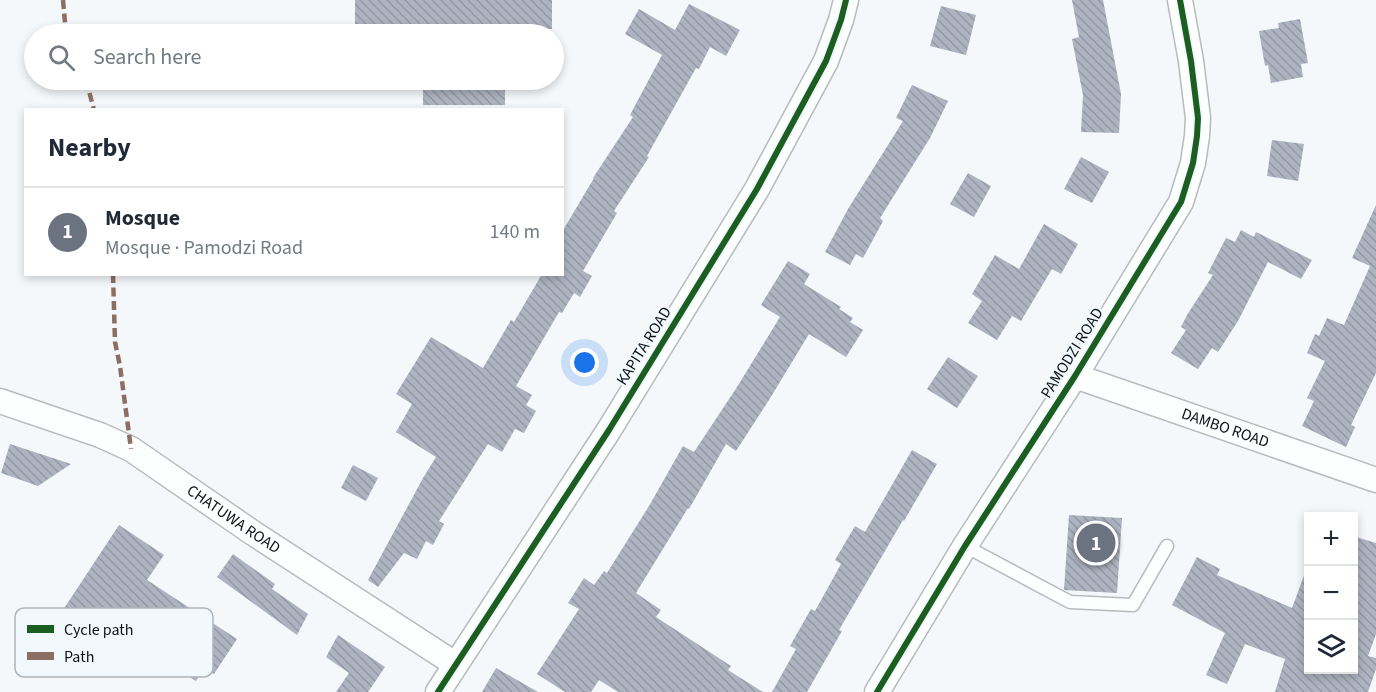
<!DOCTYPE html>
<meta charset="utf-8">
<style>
:root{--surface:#fff;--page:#f2f2f3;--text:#1f2937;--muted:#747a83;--line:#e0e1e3;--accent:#111827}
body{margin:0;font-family:"Source Sans 3",sans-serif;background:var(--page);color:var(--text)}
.controls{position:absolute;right:18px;bottom:18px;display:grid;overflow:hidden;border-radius:0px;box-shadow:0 3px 9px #0003}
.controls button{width:54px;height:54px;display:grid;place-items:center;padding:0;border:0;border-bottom:2px solid var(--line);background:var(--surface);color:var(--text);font:30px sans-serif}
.you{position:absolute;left:585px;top:363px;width:21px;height:21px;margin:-15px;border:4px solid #fff;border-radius:50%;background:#1a73e8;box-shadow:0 0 0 9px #1a73e833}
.badge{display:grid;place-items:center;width:39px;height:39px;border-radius:50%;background:var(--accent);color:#fff;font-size:20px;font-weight:700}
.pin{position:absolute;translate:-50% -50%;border:3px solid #fff;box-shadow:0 2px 6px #0006}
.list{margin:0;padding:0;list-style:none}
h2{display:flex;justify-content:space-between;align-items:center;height:78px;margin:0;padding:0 24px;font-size:26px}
h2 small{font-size:20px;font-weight:400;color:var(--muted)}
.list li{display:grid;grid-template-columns:39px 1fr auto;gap:18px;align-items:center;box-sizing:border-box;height:90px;padding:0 24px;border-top:2px solid var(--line)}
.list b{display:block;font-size:22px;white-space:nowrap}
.list p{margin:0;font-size:20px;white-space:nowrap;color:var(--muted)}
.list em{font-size:20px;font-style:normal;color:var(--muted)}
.icon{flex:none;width:33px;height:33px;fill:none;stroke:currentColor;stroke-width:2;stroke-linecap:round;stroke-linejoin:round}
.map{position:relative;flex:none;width:1376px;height:692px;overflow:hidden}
.search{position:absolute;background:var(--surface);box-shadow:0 3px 9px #0003;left:24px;top:24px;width:540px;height:66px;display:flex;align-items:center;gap:15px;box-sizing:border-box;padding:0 21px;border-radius:33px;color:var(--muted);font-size:22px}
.panel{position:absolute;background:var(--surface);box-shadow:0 3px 9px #0003;left:24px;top:108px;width:540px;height:168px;border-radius:0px}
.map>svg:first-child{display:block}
</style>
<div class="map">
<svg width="1376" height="692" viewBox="0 0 1376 692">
<defs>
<pattern id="building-back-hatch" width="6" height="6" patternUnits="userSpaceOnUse" patternTransform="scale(1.5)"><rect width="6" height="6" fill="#adb3c0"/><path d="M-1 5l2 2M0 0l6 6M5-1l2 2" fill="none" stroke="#9499a4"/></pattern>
</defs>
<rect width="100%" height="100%" fill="#f4f8fb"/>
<g fill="url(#building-back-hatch)">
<polygon points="355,0 552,0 552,29 503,30 503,31 437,31 437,29 355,32"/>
<polygon points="1072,0 1103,0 1121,94 1119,133 1081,132 1083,95 1072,39 1079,37"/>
<polygon points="689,4 740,30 726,56 710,47 699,69 696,68 647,156 649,157 614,211 617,213 583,271 592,276 580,297 574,293 562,313 559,312 516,386 532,395 526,405 536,411 524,433 515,429 502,452 488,444 439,521 444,524 433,545 426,541 417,559 404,553 378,587 368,580 423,478 436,457 396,432 412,404 396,394 431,337 483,368 511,320 514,322 542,274 562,274 562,232 594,178 593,178 633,117 630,115 662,55 625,34 639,9 675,30"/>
<polygon points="941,6 976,15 966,55 930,46"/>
<polygon points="1300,19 1308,63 1301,64 1303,77 1271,83 1268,65 1265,66 1259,31 1279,28 1278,23"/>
<rect x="423" y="80" width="82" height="25"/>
<polygon points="912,85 948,101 930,138 880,218 883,221 863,258 856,254 850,265 825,252 848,209 903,121 896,118"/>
<polygon points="1272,140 1304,144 1298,181 1267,176"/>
<polygon points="1081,157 1109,172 1092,203 1064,189"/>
<polygon points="968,173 991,186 974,217 950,204"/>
<polygon points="1376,205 1376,373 1351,425 1355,427 1346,447 1302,426 1314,401 1307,398 1325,361 1307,353 1315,334 1319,336 1327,318 1344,325 1370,266 1352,258"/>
<polygon points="1044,224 1078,244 1061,274 1052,269 1021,321 1012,316 997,340 968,323 982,301 972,294 995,255 1019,269"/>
<polygon points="1241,230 1254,237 1256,232 1312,260 1301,279 1268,262 1238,321 1218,352 1212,348 1198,369 1171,353 1186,330 1181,327 1187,315 1213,275 1208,273 1226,238 1235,242"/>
<polygon points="788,261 810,274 804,284 841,307 839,309 853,318 850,322 863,330 846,357 809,334 769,400 736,451 726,444 689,509 688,508 636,593 661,610 656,617 731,666 728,670 763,692 618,692 599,680 591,692 565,692 537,674 579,609 568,603 584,578 594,585 604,571 607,573 649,506 683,446 694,452 737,387 780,317 761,305"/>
<polygon points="948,357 978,376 957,408 927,389"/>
<polygon points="10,444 71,464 38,486 1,473"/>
<polygon points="912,450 937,464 904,521 903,520 839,630 842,631 807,692 772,692 796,649 790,646 811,609 815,611 841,564 835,560 855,526 865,532"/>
<polygon points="353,465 378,478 366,501 341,488"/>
<polygon points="1069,515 1122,518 1117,593 1064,590"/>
<polygon points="119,525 164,555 147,580 237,639 214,674 205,668 196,681 118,629 108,645 61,613"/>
<polygon points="1353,536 1376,543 1376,634 1368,656 1376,658 1376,669 1368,692 1275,692 1285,659 1245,644 1227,684 1206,675 1225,633 1172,605 1197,557 1220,569 1217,575 1292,608 1306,570 1308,570 1308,669 1353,669"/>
<polygon points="233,554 275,584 272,589 308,614 297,635 217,577"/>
<polygon points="338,635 385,667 368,692 336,692 349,673 326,657"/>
<polygon points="496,668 538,692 482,692"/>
</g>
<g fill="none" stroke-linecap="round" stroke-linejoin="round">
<g stroke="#b7bbbe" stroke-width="15">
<polyline id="lane" points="965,546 1070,602 1133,605 1167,546"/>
</g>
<g stroke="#b7bbbe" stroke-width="27">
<g id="street">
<path id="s1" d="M1075,376l301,104"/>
<path id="s2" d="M0,401l100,34 31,14 122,84 202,131"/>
<polyline points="438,692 609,430 757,189 826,61 841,20 846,0"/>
<polyline points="877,692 965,546 1075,376 1181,202 1193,163 1197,136 1198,118 1191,61 1180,0"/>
</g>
</g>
<use href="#lane" stroke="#fdfefe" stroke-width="12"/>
<use href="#street" stroke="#fdfefe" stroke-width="24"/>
<g stroke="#8d6e63" stroke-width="4.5" stroke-dasharray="9 4.5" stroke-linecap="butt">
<polyline points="63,0 66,34"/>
<polyline points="86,80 94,110"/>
<polyline points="113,274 115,342 120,366 131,449"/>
</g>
<g stroke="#f1f9fe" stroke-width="10">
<g id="cycleway">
<polyline points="438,692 609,430 757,189 826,61 841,20 846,0"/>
<polyline points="877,692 965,546 1075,376 1181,202 1193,163 1197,136 1198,118 1191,61 1180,0"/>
</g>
</g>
<use href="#cycleway" stroke="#1b5e20" stroke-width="6"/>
</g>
<g text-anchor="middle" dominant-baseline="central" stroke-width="4.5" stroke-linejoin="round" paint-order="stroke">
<g font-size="16" fill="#0d1215" stroke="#f1f9fe">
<text transform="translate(644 346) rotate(-58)">KAPITA ROAD</text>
<text transform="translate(1072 353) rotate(-58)">PAMODZI ROAD</text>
<text stroke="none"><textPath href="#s1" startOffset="159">DAMBO ROAD</textPath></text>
<text stroke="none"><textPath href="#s2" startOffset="264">CHATUWA ROAD</textPath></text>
</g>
</g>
<rect x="15" y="608" width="198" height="69" rx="9" fill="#f1f9fe" stroke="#adb4b8" stroke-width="1.5"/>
<rect x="27" y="625" width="27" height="8" fill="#1b5e20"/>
<rect x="27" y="652" width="27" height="8" fill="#8d6e63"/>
<g font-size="16" fill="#0d1215">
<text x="64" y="635">Cycle path</text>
<text x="64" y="662">Path</text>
</g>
</svg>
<div class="controls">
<button>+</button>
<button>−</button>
<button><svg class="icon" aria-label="layers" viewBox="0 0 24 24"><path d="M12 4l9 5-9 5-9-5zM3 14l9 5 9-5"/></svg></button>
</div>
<div class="you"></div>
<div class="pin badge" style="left:1096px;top:543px;background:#6b7280">1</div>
<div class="search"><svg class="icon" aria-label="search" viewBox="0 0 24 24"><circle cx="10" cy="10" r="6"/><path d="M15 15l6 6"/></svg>Search here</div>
<section class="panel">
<h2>Nearby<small></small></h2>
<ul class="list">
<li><span class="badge" style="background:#6b7280">1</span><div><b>Mosque</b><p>Mosque · Pamodzi Road</p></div><em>140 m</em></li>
</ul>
</section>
</div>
